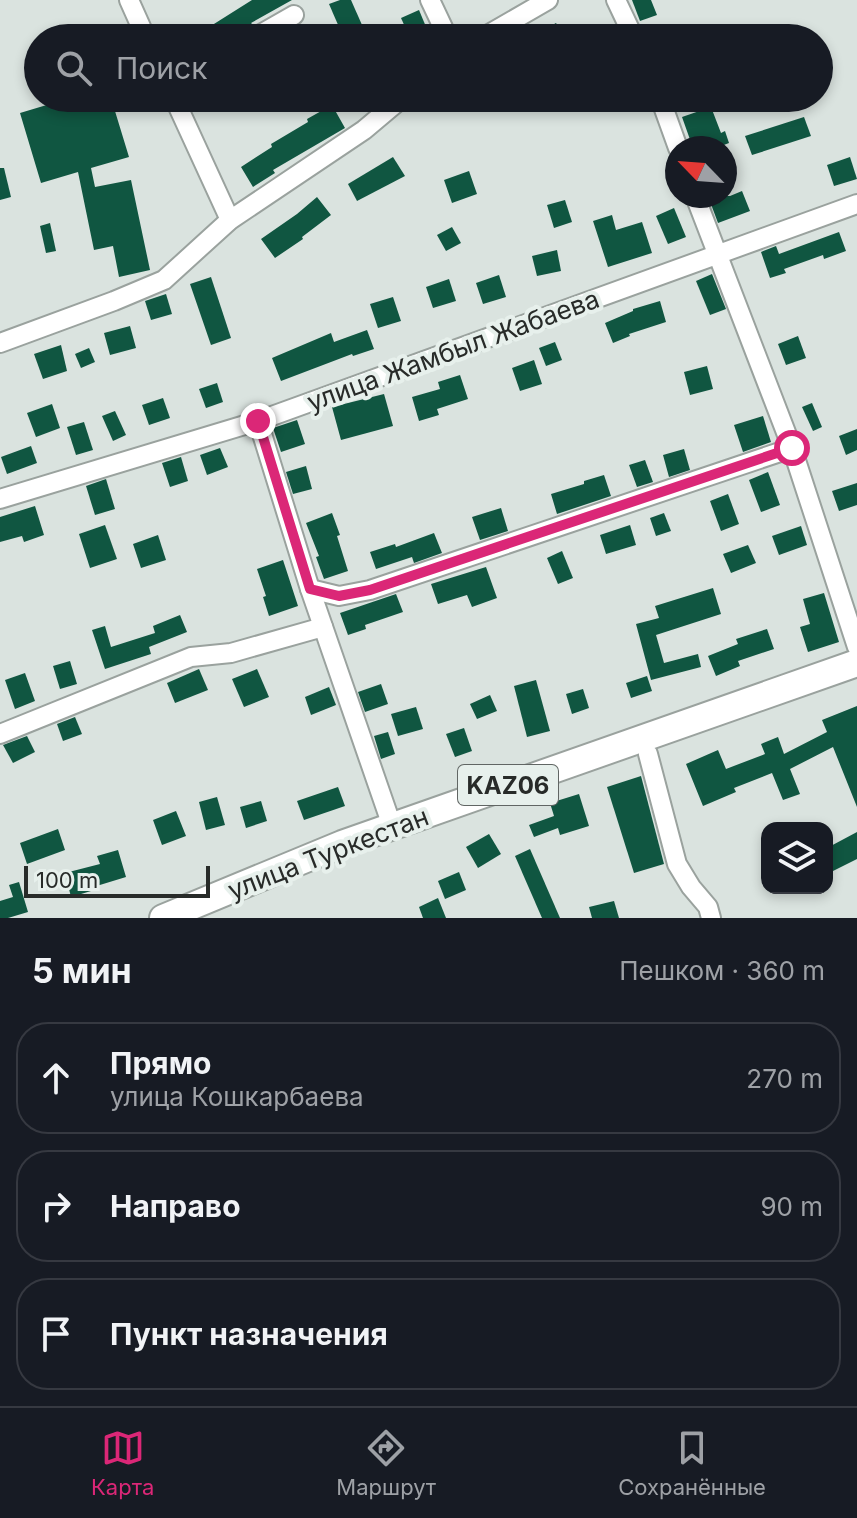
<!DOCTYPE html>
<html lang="ru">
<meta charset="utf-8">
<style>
:root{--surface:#171b24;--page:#20242c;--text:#f1f3f6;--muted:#9ea1a6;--line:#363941;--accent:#db2777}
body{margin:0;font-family:Inter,sans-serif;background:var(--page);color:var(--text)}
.controls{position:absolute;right:24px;bottom:24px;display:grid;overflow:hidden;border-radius:16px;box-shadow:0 4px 12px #0003}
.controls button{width:72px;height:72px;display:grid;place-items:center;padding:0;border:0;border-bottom:2px solid var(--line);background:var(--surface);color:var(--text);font:40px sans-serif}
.compass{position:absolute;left:665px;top:136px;width:72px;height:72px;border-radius:50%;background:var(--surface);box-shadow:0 4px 12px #0003;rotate:295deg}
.scale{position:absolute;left:24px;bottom:20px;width:186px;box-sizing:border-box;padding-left:8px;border:4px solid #282b29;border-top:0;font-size:22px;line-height:28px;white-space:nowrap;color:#282b29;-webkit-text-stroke:6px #e7f0ec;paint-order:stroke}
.stop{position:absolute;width:24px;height:24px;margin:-18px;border:6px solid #db2777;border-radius:50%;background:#fff}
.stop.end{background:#db2777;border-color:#fff;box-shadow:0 2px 8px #0008}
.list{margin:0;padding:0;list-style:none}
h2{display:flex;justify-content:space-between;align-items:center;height:104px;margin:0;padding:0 32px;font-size:34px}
h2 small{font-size:26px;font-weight:400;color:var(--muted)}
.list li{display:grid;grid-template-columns:52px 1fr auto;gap:24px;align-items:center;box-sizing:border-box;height:112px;margin:0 16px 16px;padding:0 16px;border:2px solid var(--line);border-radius:32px}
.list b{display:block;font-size:30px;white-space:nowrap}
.list p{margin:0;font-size:26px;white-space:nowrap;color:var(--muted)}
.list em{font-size:26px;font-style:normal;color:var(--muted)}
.icon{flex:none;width:44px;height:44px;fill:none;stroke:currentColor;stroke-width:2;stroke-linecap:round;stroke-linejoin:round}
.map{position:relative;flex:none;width:857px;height:918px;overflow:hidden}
.search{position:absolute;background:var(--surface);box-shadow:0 4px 12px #0003;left:24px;right:24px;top:24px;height:88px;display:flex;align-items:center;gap:20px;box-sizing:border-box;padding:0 28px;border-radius:44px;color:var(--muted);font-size:30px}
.sheet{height:488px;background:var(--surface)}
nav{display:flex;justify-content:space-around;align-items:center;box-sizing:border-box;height:112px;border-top:2px solid var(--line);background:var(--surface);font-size:22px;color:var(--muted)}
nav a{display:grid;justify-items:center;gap:4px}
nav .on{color:var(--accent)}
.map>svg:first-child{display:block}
</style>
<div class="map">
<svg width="857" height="918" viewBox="0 0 857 918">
<rect width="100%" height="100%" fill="#dae3df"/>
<g fill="#105641">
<polygon points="252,0 292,0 251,23 253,25 232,38 184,38 204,26 206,29"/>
<polygon points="340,0 351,0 362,25 342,34 329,4"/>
<polygon points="632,0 651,0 657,15 640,21"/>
<polygon points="419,10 429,34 420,38 410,38 401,18"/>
<polygon points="556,23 565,38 530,38"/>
<polygon points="70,98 111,98 129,157 91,168 95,187 131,180 150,270 119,277 113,246 94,250 78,172 41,183 20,113"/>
<polygon points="332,105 345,128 273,170 275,173 253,187 241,167 272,147 271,144 308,122 307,119"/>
<polygon points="711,107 721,133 725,131 729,143 716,148 693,148 682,117"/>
<polygon points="804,117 811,136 752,155 745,136"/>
<polygon points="393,157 405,176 357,201 348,184"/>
<polygon points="850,157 857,179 834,186 827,165"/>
<polygon points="0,168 4,168 11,197 0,200"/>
<polygon points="469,171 477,194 452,203 444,180"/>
<polygon points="742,191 750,211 718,223 708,196 730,196"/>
<polygon points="317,197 331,215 302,237 303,239 275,258 261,239 297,214"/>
<polygon points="565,200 572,222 554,228 547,205"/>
<polygon points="674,208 686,237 668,244 656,216"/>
<polygon points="612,215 616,230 642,222 652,253 608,267 593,221"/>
<polygon points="50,223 56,251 46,253 40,226"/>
<polygon points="452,227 461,243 446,251 437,235"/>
<polygon points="839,232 846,251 824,259 823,255 784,269 786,273 770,278 761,252 776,246 779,254"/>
<polygon points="557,250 561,271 537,276 532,256"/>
<polygon points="712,274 726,309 710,315 696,281"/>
<polygon points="499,275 506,297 483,304 476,283"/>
<polygon points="211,277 231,338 211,345 190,284"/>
<polygon points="449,279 456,301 433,308 426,287"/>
<polygon points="166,294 172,314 151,320 145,301"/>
<polygon points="393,297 401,321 378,328 370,304"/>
<polygon points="660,301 666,322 629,334 630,336 613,343 605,323 633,311 633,309"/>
<polygon points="130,326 136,348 110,355 104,333"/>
<polygon points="367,330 374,349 353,356 352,354 281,381 272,358 331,333 334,342"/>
<polygon points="798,336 806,358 786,365 778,344"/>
<polygon points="555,342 562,360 546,366 539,348"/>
<polygon points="61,345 67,371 43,379 34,354"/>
<polygon points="89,348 95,362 81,368 75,354"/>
<polygon points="534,360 542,384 520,391 512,368"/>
<polygon points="707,366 713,389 690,395 684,372"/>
<polygon points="460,375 468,399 437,409 439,415 419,421 412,397 440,389 438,382"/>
<polygon points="217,383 223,402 206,408 199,389"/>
<polygon points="384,394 393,426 341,440 332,407"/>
<polygon points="163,398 170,418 149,425 142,405"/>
<polygon points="812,403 822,427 813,431 802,407"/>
<polygon points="52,404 60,428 36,437 27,413"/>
<polygon points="115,411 126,435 113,441 102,416"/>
<polygon points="763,416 771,442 743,452 734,425"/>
<polygon points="297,420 305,444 281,452 273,428"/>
<polygon points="84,422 93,450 76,455 67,427"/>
<polygon points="857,429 857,450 846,455 839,436"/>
<polygon points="31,446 37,463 7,474 1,457"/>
<polygon points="220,448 228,467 207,475 200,455"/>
<polygon points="684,449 690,470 669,477 663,455"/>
<polygon points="181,457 188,481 170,487 162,463"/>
<polygon points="645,460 653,482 637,487 629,465"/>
<polygon points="306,466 312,489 293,494 286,472"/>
<polygon points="768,472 780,505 761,512 749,480"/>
<polygon points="604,475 611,496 557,514 551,494 584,484 584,481"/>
<polygon points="106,479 115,509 95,515 86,486"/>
<polygon points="857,483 857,505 839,511 832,491"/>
<polygon points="728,494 739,524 721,531 710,501"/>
<polygon points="35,506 44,535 24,542 22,536 0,542 0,517"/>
<polygon points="501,508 508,531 480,540 472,517"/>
<polygon points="332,513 340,535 337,536 348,571 324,579 316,557 319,556 306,523"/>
<polygon points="664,513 671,531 656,536 650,518"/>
<polygon points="105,525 117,559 90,568 79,534"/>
<polygon points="630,525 636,545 606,554 600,535"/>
<polygon points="801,526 807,545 779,555 772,536"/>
<polygon points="434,533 442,553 414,563 412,557 376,569 370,552 395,544 396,547"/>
<polygon points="158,535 166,560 141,568 133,544"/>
<polygon points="748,545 756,563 731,573 723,554"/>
<polygon points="562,551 573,578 558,584 547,558"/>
<polygon points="283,560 298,606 269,616 263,597 266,596 257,569"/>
<polygon points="486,567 497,598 472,607 467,595 438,604 431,584"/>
<polygon points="713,588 721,614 656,635 664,663 698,654 701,667 651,680 636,624 659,618 655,606"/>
<polygon points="824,593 839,642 808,652 800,627 810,624 803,599"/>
<polygon points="396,594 403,612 365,625 366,629 348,635 340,613"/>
<polygon points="180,615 187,632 149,647 151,654 105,669 92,630 105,626 111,647 155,633 153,626"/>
<polygon points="767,629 774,649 738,661 740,666 716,676 708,656 738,644 736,639"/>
<polygon points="70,661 77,684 60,689 53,666"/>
<polygon points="199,669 208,690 175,703 167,683"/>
<polygon points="257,669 269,697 244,707 232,679"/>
<polygon points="25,673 35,701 15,709 5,680"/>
<polygon points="647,676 652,691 631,698 626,683"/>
<polygon points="536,680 550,731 527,737 514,686"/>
<polygon points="381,684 388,704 365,712 358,692"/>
<polygon points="329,687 336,705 311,715 305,697"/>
<polygon points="583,689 589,708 572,714 566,694"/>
<polygon points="490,695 497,711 477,719 470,704"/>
<polygon points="857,706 857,807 833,747 790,769 800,794 783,800 772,773 734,788 736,792 703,806 686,764 718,750 726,769 765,754 761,744 778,737 784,754 827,732 822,720"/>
<polygon points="416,707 423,729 398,736 391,714"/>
<polygon points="75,717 82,734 63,741 57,724"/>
<polygon points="464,728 472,751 455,757 446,734"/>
<polygon points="388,732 395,754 381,759 374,736"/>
<polygon points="27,736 35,752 13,763 3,745"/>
<polygon points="641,776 664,864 634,873 607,787"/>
<polygon points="338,787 345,806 304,820 297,801"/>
<polygon points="579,794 589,826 560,835 558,828 534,837 529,825 554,816 550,803"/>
<polygon points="217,797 225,825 206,830 199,802"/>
<polygon points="261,801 267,821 246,828 240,807"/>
<polygon points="176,811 186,836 162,845 153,820"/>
<polygon points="58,829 65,850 27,864 20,843"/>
<polygon points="857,832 857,859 827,874 827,848"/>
<polygon points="489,834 501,854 478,868 466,847"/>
<polygon points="530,849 560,918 542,918 515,856"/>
<polygon points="118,850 126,877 90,888 91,891 71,897 65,873 100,864 97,856"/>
<polygon points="459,872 466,890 445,899 438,881"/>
<polygon points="19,882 28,912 8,918 0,918 0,901 13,897 9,885"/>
<polygon points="438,898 446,918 423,918 419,907"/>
<polygon points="614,901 619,918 592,918 589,907"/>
</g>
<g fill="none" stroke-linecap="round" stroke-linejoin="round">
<g stroke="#9aa29e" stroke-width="22">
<g id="minor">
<polyline points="129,0 146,38"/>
<polyline points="430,0 448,38"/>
<polyline points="616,0 634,38"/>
<polyline points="254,38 294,15"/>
<polyline points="482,38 548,0"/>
<polyline points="174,98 230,220"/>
<polyline points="660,98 678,148"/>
<polyline points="695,196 792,448 857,647"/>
<polyline points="0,343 114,301 164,280 230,220 364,130 402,98"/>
<polyline points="258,421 310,589 392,826"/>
<polyline points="0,499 258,421 857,204"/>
<polyline points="310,589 339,596 370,590 792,448"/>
<polyline points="0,734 191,657 231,653 323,627"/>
<polyline points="648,754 677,864 691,887 708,907 711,918"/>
</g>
</g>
<g stroke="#9aa29e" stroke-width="30">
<polyline id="highway" points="163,918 342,844 857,663"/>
</g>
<use href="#minor" stroke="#fff" stroke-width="18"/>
<use href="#highway" stroke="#fff" stroke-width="26"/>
</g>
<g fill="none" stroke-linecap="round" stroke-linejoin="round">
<polyline stroke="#db2777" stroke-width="10" points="258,421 310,589 339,596 370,590 792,448"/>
</g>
<g text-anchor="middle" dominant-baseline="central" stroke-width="8" stroke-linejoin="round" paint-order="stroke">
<rect fill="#e7f0ec" stroke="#616664" stroke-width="2" x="458" y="765" width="100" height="40" rx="6"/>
<g font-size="24" font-weight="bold" fill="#282b29">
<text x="508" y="785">KАZ06</text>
</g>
<g font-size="26" fill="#282b29" stroke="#e7f0ec">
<text transform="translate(453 350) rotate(-20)">улица Жамбыл Жабаева</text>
<text transform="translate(328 853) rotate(-21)">улица Туркестан</text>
</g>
</g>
</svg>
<div class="controls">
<button><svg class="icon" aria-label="layers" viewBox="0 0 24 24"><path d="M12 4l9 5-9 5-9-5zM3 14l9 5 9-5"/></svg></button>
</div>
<svg class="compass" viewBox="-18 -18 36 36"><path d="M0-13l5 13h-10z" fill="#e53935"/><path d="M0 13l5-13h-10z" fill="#9ea1a6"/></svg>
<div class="scale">100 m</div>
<div class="stop" style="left:792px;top:448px"></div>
<div class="stop end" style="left:258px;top:421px"></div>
<div class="search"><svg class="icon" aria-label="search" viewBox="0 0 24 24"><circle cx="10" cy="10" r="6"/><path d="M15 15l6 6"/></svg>Поиск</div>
</div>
<section class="sheet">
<h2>5 мин<small>Пешком · 360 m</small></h2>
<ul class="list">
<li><svg class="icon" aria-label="ahead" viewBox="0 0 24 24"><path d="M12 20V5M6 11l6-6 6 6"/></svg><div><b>Прямо</b><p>улица Кошкарбаева</p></div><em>270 m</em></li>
<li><svg class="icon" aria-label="right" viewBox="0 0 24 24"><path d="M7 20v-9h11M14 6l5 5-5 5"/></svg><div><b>Направо</b></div><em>90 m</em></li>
<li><svg class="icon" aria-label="arrive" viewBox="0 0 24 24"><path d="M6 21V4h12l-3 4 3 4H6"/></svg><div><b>Пункт назначения</b></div></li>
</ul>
</section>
<nav>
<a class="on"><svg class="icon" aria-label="map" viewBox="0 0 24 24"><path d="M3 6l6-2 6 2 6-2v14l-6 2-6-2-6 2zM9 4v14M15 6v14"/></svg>Карта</a>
<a><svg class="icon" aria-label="directions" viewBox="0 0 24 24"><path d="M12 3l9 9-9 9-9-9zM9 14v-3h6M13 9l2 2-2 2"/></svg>Маршрут</a>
<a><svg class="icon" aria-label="saved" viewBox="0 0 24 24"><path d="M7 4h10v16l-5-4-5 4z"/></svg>Сохранённые</a>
</nav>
